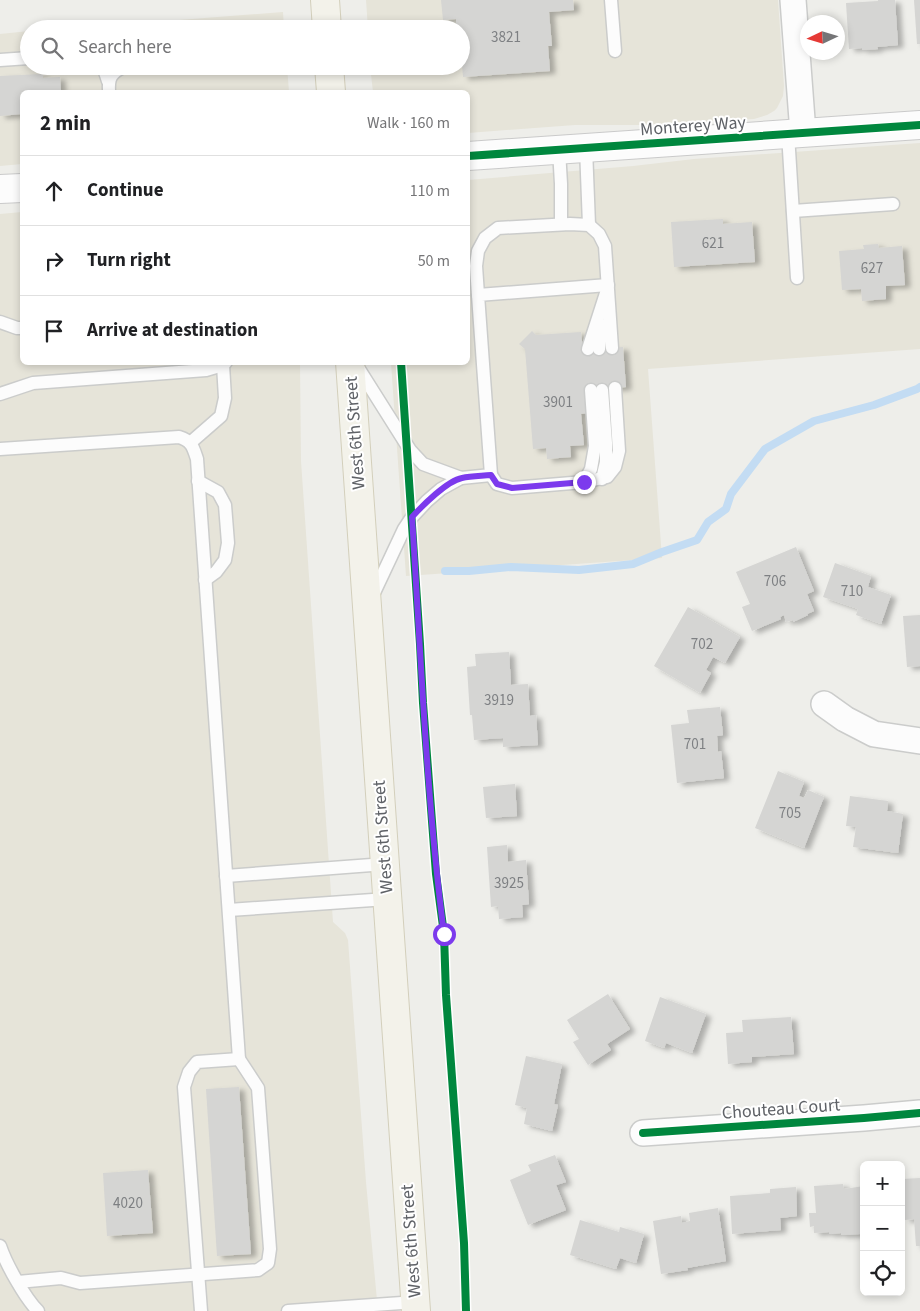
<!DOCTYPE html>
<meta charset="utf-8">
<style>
:root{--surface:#fff;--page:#f2f2f2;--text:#202124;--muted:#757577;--line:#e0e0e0}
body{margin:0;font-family:"Source Sans 3",sans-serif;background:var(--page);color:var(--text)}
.controls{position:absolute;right:15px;bottom:15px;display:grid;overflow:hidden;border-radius:8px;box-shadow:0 2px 8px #0003}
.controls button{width:45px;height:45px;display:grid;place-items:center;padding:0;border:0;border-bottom:1px solid var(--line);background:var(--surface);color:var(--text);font:25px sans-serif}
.compass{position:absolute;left:800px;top:15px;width:45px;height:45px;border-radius:50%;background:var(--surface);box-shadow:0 2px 8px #0003;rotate:266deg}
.stop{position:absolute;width:15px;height:15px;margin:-11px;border:4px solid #7c3aed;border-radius:50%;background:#fff}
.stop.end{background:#7c3aed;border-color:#fff;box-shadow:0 1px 5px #0008}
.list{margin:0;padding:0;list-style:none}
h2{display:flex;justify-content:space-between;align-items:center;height:65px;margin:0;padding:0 20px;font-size:21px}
h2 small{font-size:16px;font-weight:400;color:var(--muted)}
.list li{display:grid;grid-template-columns:32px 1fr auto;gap:15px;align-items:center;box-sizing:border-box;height:70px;padding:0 20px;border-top:1px solid var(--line)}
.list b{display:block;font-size:19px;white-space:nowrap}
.list em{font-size:16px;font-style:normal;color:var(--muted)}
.icon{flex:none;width:28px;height:28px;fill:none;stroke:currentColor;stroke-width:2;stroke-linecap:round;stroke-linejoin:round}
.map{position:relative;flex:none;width:920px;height:1311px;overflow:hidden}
.search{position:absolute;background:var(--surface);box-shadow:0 2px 8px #0003;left:20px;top:20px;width:450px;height:55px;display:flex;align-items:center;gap:12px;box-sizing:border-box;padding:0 18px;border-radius:28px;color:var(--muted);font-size:19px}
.panel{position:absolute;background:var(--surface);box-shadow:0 2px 8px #0003;left:20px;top:90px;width:450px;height:275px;border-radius:8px}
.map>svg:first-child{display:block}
</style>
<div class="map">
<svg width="920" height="1311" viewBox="0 0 920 1311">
<defs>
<filter id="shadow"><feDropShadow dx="5.5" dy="3" stdDeviation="2.5" flood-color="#0004"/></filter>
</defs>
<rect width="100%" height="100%" fill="#eeeeea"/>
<g fill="#e6e4d9">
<polygon points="366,0 778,0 784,86 783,96 777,108 774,111 767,115 754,119 639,125 575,125 468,133 468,92 373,92 370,66 461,66 461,29 368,29"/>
<polygon points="283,12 284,29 63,29"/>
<polygon points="29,31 29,66 287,66 289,92 22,92 22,164 0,166 0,34"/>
<polygon points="920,143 920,349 648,369 662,558 406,576 391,363 468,362 468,180 633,166 694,159"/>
<polygon points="22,212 22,362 300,363 301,461 333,922 345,933 348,940 366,1182 378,1311 0,1311 0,214"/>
</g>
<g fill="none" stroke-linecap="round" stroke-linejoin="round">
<polyline stroke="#c3dcf3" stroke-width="8" points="445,571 469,571 511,567 579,570 633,564 662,552 697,540 708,522 726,509 731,494 765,449 814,421 874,405 917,389 920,387"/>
</g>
<g fill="#d5d5d3" filter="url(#shadow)">
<polygon points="441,0 573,0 574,10 549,12 552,46 548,46 550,71 463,77 461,52 461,29 456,29 456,19 443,20"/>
<polygon points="878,0 895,0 898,45 877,47 878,49 862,50 862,48 849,49 846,3 878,1"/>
<polygon points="914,0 920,0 920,44 917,44"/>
<polygon points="43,74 43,78 60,77 61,92 22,92 22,114 0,116 0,76"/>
<polygon points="723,219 723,224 752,222 755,262 674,267 671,222"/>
<polygon points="878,244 879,248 902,246 905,285 886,286 886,299 862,301 861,289 842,290 839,251 864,249 863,245"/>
<polygon points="532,331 536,335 581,332 583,350 623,347 626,387 586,391 588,413 581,414 584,445 570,446 571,457 547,459 546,448 533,449 525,349 519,344"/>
<polygon points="796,547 814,591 807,594 814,611 807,614 808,615 793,622 793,620 786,622 784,615 780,617 781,619 752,631 742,607 750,604 736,572"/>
<polygon points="835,563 871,576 868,587 891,595 881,624 856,615 858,609 823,597"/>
<polygon points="688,607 740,637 725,663 713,657 706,670 711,673 700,693 654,666"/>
<polygon points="920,615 920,666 907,667 903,616"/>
<polygon points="509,652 511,685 528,684 530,716 536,715 538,745 503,747 503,738 474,740 472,715 470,715 467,667 476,666 475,654"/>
<polygon points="720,707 723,735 717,736 718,752 721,751 724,778 677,783 671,725 689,723 687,710"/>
<polygon points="778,771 804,782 799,796 804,798 808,790 824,797 804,848 755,828"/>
<polygon points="515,784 517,816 486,818 483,787"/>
<polygon points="850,796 888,801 887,811 903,814 898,853 853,847 856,827 846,826"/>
<polygon points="507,845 508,862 526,860 529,904 522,905 523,917 499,919 498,906 491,907 487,847"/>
<polygon points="608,994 630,1029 607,1044 611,1050 588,1065 573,1042 579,1039 567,1020"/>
<polygon points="660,997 706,1014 692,1053 666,1043 664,1048 645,1041"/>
<polygon points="791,1017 794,1054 752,1057 752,1062 728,1064 726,1033 743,1032 742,1020"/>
<polygon points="526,1056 562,1064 554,1104 558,1105 552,1131 524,1124 527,1108 515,1105"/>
<polygon points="239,1087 251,1254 217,1256 206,1089"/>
<polygon points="555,1155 566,1182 556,1185 566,1210 528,1225 510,1180 531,1171 528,1165"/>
<polygon points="148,1170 153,1233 107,1236 103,1173"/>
<polygon points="920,1178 920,1246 916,1246 914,1219 905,1220 902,1179"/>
<polygon points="843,1184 844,1189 864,1186 864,1226 860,1226 860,1234 841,1235 841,1233 829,1234 829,1232 814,1233 814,1226 810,1227 809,1213 816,1213 814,1186"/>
<polygon points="796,1187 797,1216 780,1218 781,1230 732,1234 730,1196 770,1193 770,1189"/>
<polygon points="718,1208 726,1261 687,1268 688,1270 661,1274 653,1221 681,1216 682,1223 690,1221 689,1213"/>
<polygon points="580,1220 619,1232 620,1227 644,1234 636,1263 620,1258 616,1269 570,1255"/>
</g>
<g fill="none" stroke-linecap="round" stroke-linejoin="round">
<g stroke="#cbcccb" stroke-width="15">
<g id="lane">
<polyline points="611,0 615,51"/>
<polyline points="0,60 29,58"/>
<polyline points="103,66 108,81"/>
<path d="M109,92c-1,-15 2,-19 16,-26"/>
<polyline points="788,134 797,278"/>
<polyline points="586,148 589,225"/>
<polyline points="559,150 561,184 561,224"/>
<polyline points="793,211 893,204"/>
<polyline points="478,295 476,266 478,251 485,238 498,228 570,224 589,225 599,234 605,246 612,348"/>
<polyline points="0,322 17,328 22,328"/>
<polyline points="588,349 606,293"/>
<polyline points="599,349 602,325"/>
<polyline points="357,366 410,450 423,464 461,478 491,475 478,295 608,285"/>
<polyline points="0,394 33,383 206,370 223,365 226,362"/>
<polyline points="190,443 221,416 225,398 223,365"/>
<path d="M0,449l179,-12c13,4 14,10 18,22l42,600 19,29 12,161 -2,14 -10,7 -178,13 -19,-5 -43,4"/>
<polyline points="491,475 497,484 512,488 584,482 607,477 615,467 619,451 615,388"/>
<polyline points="602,479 606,462 606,443 602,390"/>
<polyline points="198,481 218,492 225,505 228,543 225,560 216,572 205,580"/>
<polyline points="584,482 591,469 595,446 591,390"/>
<polyline points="372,597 404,529 412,517 427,501 441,489 461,478"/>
<polyline points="226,876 385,864"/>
<polyline points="229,910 387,899"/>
<path d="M0,1246c6,18 25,52 38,65"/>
<polyline points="201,1311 184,1087 189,1072 197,1062 239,1059"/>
<polyline points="288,1311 416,1302"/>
</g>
</g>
<g stroke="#cbcccb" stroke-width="28">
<g id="street">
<polyline points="793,0 803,133"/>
<polyline points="824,704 845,719 874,734 920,741"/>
<polyline points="643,1133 864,1118 920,1113"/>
</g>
</g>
<g stroke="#cacaca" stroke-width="30">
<g id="secondary">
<polyline points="468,156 920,125"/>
<polyline points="0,189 22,188"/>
</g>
</g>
<g stroke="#d3cfbb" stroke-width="30">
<g id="primary">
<polyline points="325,0 327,29"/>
<polyline points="329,66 331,92"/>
<polyline points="350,362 416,1311"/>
</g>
</g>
<use href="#lane" stroke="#fcfcfc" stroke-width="12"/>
<use href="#street" stroke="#fcfcfc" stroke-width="25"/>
<use href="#secondary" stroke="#fcfcfc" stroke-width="28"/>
<use href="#primary" stroke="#f3f2ea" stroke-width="28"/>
<g stroke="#fff" stroke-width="11">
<g id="cycleway">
<polyline points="468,156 920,125"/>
<polyline points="401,362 420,644 423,703 436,874 444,934 446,995 464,1243 466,1311"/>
<polyline points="643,1133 864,1118 920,1113"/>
</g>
</g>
<use href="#cycleway" stroke="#00873e" stroke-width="8"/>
</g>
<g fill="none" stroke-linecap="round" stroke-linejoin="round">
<path stroke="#7c3aed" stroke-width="6" d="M444,934c-18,-139 -23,-278 -32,-417 11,-12 35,-36 50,-39 9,-2 19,-2 29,-3l6,9 15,4 72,-6"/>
</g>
<g text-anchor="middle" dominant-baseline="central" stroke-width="4" stroke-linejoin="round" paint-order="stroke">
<g font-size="15" fill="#7e8083">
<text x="506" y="37">3821</text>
<text x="713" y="243">621</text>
<text x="872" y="268">627</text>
<text x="558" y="402">3901</text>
<text x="775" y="581">706</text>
<text x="852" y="591">710</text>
<text x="702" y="644">702</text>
<text x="499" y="700">3919</text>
<text x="695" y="744">701</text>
<text x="790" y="813">705</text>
<text x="509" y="883">3925</text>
<text x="128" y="1203">4020</text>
</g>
<g font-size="18" fill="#5f6267" stroke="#fff">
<text transform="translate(693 126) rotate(-4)">Monterey Way</text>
<text transform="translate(355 433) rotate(-94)">West 6th Street</text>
<text transform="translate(383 837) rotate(-94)">West 6th Street</text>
<text transform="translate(781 1109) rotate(-4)">Chouteau Court</text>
<text transform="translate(411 1241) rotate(-94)">West 6th Street</text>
</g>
</g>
</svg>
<div class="controls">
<button>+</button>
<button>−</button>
<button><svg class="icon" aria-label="locate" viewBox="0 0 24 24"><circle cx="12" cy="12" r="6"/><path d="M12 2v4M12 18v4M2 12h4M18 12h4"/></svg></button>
</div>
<svg class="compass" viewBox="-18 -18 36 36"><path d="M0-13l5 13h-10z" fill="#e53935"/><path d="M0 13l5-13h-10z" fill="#757577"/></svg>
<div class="stop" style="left:444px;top:934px"></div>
<div class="stop end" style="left:584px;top:482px"></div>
<div class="search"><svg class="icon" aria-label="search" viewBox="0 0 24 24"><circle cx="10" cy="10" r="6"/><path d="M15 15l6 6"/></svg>Search here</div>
<section class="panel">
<h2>2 min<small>Walk · 160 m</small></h2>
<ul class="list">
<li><svg class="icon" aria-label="ahead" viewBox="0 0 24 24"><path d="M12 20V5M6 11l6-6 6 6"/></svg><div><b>Continue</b></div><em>110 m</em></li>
<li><svg class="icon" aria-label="right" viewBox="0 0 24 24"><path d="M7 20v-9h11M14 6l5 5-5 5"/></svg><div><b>Turn right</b></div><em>50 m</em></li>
<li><svg class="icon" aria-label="arrive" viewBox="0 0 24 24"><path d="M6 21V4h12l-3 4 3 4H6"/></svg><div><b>Arrive at destination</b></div></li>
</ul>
</section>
</div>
